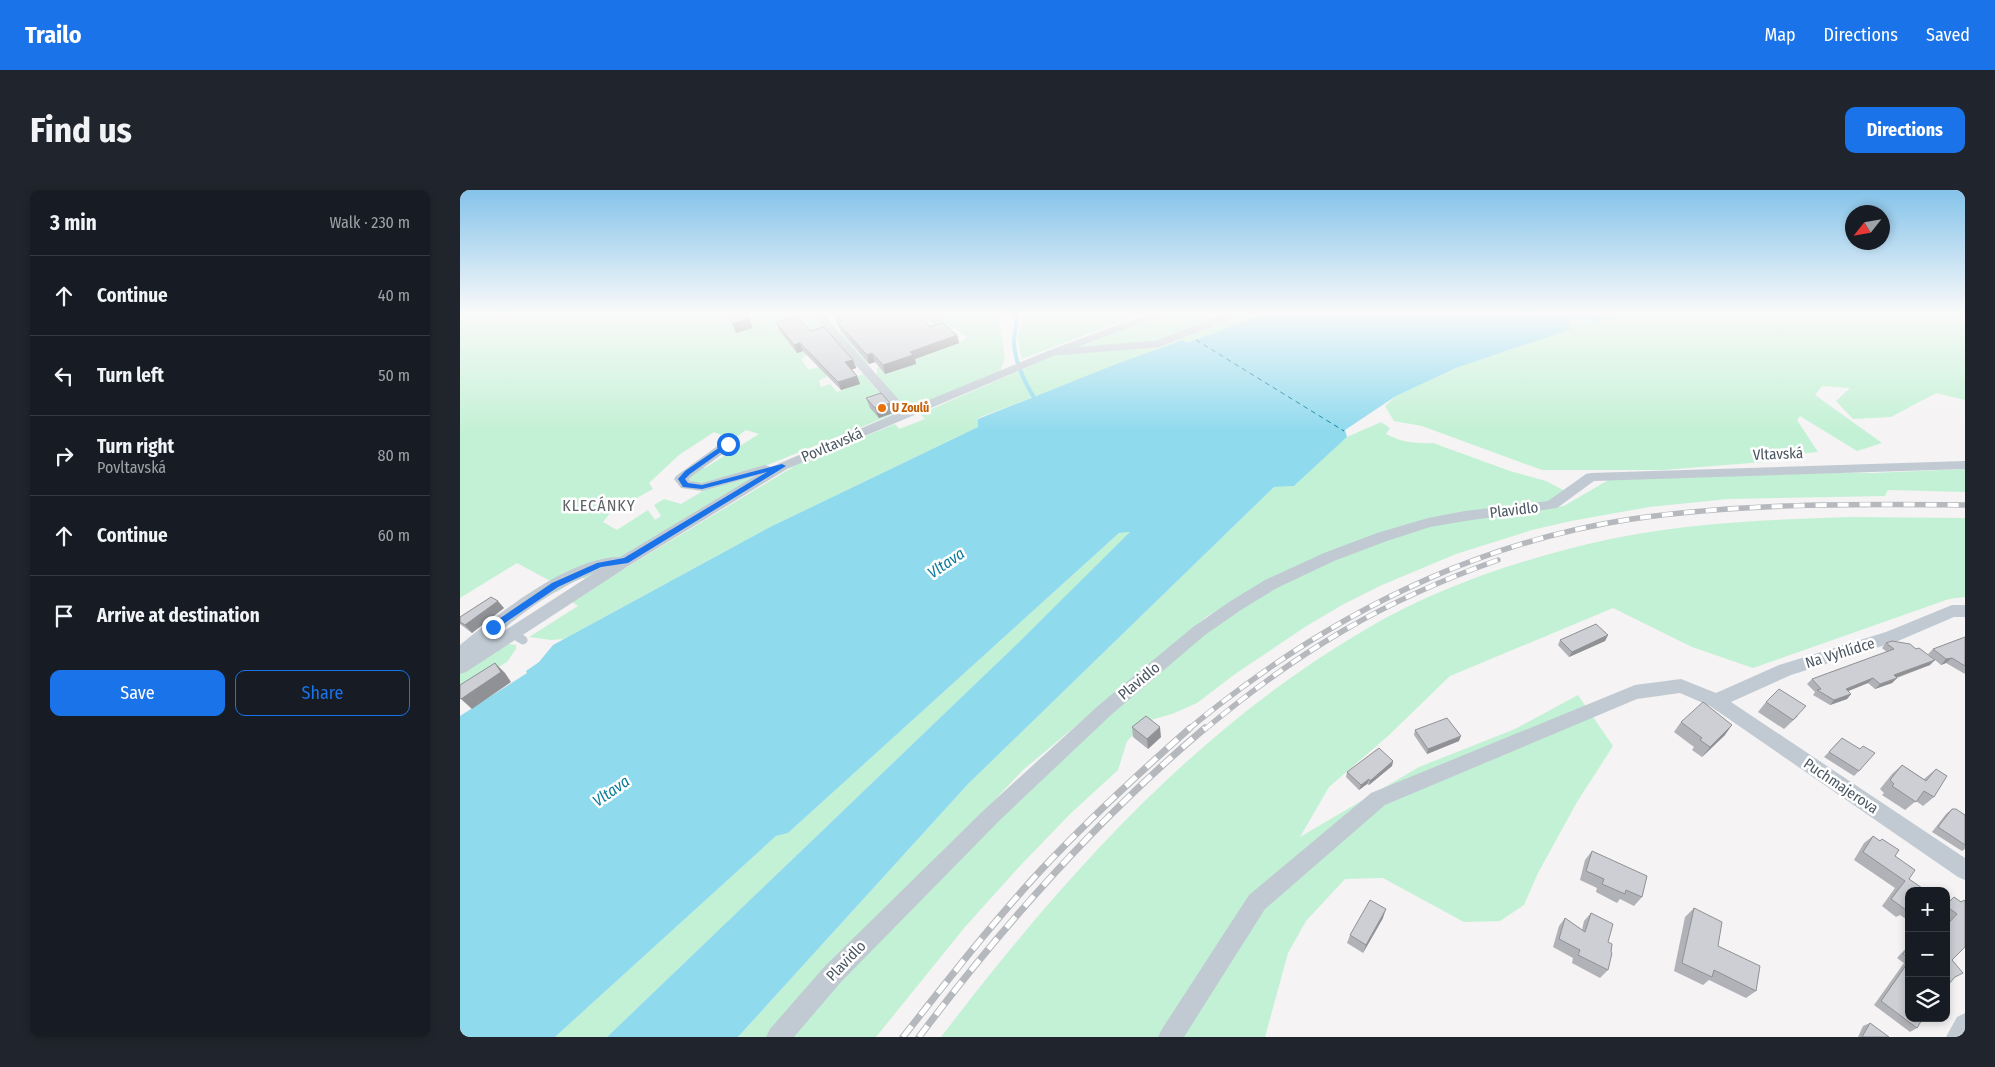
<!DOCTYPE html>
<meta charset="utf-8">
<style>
:root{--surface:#171b24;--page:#20242c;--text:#f1f3f6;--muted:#9ea1a6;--line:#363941;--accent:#1a73e8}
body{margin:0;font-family:"Fira Sans Condensed",sans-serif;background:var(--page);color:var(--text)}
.controls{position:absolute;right:15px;bottom:15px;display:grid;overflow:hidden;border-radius:10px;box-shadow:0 2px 8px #0003}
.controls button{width:45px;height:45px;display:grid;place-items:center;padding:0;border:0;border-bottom:1px solid var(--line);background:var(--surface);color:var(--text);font:25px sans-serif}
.compass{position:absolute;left:1385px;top:15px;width:45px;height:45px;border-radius:50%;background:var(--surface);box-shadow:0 2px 8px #0003;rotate:239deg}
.stop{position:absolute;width:15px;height:15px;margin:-11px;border:4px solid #1a73e8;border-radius:50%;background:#fff}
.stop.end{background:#1a73e8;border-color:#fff;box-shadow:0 1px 5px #0008}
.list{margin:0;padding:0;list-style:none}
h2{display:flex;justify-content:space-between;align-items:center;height:65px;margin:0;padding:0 20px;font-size:21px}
h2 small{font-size:16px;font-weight:400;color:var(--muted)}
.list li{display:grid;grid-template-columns:32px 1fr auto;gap:15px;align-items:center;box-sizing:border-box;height:80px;padding:0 20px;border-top:1px solid var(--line)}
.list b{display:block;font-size:19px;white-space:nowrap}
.list p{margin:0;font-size:16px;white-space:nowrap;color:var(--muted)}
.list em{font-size:16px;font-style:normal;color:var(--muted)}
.actions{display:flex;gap:10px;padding:15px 20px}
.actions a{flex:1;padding:11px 0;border:1px solid var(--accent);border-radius:10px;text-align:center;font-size:18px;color:var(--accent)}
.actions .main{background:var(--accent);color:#fff}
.icon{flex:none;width:28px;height:28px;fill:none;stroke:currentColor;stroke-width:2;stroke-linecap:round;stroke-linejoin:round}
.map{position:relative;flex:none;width:1505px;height:847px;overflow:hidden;border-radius:10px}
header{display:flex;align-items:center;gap:30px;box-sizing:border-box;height:70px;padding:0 25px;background:var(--accent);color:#fff}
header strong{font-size:24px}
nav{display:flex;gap:28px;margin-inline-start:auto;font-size:18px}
.intro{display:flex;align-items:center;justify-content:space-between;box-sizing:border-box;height:120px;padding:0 30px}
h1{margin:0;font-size:35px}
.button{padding:12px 22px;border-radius:10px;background:var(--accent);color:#fff;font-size:18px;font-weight:700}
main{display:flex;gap:30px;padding:0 30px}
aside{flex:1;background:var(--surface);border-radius:10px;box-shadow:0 2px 8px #0003}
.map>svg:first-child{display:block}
</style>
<header>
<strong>Trailo</strong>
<nav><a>Map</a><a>Directions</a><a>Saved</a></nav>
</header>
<div class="intro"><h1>Find us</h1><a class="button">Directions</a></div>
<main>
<aside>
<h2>3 min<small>Walk · 230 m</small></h2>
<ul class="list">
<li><svg class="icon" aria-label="ahead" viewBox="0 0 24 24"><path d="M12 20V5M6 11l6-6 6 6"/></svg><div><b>Continue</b></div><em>40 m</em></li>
<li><svg class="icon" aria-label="left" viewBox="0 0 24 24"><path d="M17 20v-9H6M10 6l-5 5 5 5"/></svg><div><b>Turn left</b></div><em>50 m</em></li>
<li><svg class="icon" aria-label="right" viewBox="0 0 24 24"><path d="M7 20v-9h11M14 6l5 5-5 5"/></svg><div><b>Turn right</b><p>Povltavská</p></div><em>80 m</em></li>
<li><svg class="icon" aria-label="ahead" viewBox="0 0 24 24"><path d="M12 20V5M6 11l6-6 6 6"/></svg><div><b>Continue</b></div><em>60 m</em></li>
<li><svg class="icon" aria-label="arrive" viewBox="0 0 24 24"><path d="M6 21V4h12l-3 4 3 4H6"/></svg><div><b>Arrive at destination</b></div></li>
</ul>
<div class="actions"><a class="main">Save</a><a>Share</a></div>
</aside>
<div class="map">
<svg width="1505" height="847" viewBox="0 0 1505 847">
<rect width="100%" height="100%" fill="#f5f3f3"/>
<g fill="#c3f1d5">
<polygon points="0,123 351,123 379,155 344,166 345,167 341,169 349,180 389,167 398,177 366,184 367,187 359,190 361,197 370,194 377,202 400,194 395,187 403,184 436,223 305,276 244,294 232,293 229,289 238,278 245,278 299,244 286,240 272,250 254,242 219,265 189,293 193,299 151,322 143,332 157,340 188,320 195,330 201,326 194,315 204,309 221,314 248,298 303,284 125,389 120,387 97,402 91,400 94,393 57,373 0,408"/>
<polygon points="385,123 536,123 539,127 545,168 541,180 448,220 417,187 417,178 419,177 426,184 456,174 453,170 504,150 507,147 493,138 470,145 435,165 406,174 378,142 386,140 398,130 374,138 371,134 390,129"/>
<polygon points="562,123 683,123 562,169 557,147 563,133"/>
<polygon points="718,123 807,123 727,153 722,150 518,228 518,237 308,338 104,449 91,450 69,447 118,416 111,411 338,274 435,234 439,239 465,229 460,224 639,146 698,125 702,128"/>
<polygon points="1167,123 1505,123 1505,210 1476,203 1431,227 1393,229 1376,211 1390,198 1362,196 1355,205 1422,253 1397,261 1340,226 1337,230 1358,262 1328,265 1316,271 1203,280 1082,280 962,236 934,231 925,216 936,206 996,178 1111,139 1108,131 1119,128 1135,132"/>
<path d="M921,232l9,6 -4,6c14,8 31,10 47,9l77,28 36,10 19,10 -16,11 -73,9 -203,67 -67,39 -183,153 -251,267h-34l230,-253 306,-297 20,-1 53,-49z"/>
<polygon points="1505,279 1505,302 1428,300 1425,306 1268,309 1189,317 1111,331 1072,340 996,364 922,395 884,414 848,435 775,484 737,513 712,524 687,531 667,551 658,580 610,624 558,678 505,737 416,847 332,847 394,776 520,642 736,448 799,405 867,371 946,342 988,332 1104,316 1150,289 1314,282 1413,283"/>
<path d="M1391,327l114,1v79l-16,2 -196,69 -61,-21 -79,-39 -163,68 -62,60 -59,51 -29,50 119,-70 96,-38 63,-34 35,51 -36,56 -39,71 -14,32 -24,16 -36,1 -81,-44 -38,1 -39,42 -18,32 -23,84h-324c120,-157 254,-309 427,-409 67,-39 145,-66 220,-84 87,-21 174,-24 263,-27z"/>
<polygon points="671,342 558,453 147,847 95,847 316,646 328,643 659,343"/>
<polygon points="49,454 56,455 56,459 47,472 0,500 0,482"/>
</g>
<polygon fill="#90daee" points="807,123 1167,123 1135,132 1120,128 1108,131 1111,139 996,178 936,206 885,240 887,247 834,296 814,297 508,594 278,847 147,847 558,453 670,342 659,343 328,643 316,646 95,847 0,847 0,526 67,483 66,481 79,472 93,455 308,338 518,237 518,229 659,173 723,150 727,153"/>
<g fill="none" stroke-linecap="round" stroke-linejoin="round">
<path stroke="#90daee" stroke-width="4" d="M555,123c4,10 -1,18 -1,28 0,21 11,42 22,60"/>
<polyline stroke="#0c7c9b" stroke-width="1" stroke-dasharray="5 4" stroke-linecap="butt" points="736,150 884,241"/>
<polyline stroke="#c1cad2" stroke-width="7" points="595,162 697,154 767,127 769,123"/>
<polyline stroke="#c1cad2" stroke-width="9" points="53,444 63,450"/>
<g fill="#c1cad2" fill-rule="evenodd">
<path d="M351,123h11l85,96 143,-59 100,-37h14l-1,2 -105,39 -271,115 -157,96 -164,107 -6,2v-29c38,-31 109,-88 160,-88l135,-81 -53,15 -21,-3 -7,-9 2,-3 47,-34h10l2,3 -43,31 -3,3 1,2 12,2 63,-18 6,2 126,-54zM134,383l-104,67c32,-27 65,-52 104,-67z"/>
<polygon points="462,123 473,123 489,138 487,140 479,140"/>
<polygon points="1505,271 1505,279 1134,291 1097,318 1005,331 970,337 927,351 874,371 817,398 781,420 745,445 651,525 540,630 381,792 334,847 306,847 310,839 365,776 526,618 639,515 733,437 769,412 805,390 864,363 917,343 968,328 1005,321 1088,311 1126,284 1131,283"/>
<polygon points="1492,415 1505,415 1505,427 1494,427 1438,451 1331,485 1271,512 1505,668 1505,690 1498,687 1250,516 1220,503 1177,509 925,615 805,719 724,847 698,847 702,839 789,705 911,603 1175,495 1221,489 1256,503 1319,475 1426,442"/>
<polygon points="1505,823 1505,847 1486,847 1497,827"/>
</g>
<g stroke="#b5b8bd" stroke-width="5.5">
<g id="rail-far1">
<path d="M728,540c18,-16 37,-30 56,-44 114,-84 247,-146 388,-167 110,-16 222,-15 333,-14"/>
<path d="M744,540c93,-78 180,-130 294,-170"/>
</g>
</g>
<g stroke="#b5b8bd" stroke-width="7">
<g id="rail">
<path d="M443,847c45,-57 89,-114 138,-167 47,-50 97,-96 149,-142"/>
<path d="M459,847c85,-113 178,-218 286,-309"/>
</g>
</g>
<use href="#rail-far1" stroke="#fff" stroke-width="4" stroke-dasharray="11" stroke-linecap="butt"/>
<use href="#rail" stroke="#fff" stroke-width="5" stroke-dasharray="14" stroke-linecap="butt"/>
</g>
<g fill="#b0b2b7">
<polygon points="374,123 456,123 470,137 497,145 499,153 455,169 456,174 425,184 415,172 409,174 380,140 377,132 379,132 375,127"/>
<polygon points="316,132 350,141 393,170 396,178 392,179 397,186 400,194 381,200 343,161 337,163 319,140"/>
<polygon points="406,208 433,223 419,228 410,218"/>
<polygon points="44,418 12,443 0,434 0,427"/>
<polygon points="1148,445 1145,451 1109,467 1098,455 1100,450"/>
<polygon points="1505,447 1505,484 1486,473 1481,475 1468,464 1473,459"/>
<polygon points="1426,453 1456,459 1470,475 1437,488 1432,493 1415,499 1408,493 1388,501 1391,504 1387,509 1370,515 1353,505 1355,502 1347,494 1352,489 1427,462 1422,458"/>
<polygon points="1306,512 1338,526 1324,539 1298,522"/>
<polygon points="1221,532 1265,545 1242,567 1232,560 1234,557 1214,542"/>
<polygon points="672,537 701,547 688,559 673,547"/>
<polygon points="955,540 999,551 967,564 954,545"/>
<polygon points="1382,548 1399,581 1394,586 1364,567"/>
<polygon points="933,571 932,576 909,595 907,594 899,600 886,587 887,582"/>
<polygon points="1442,575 1464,589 1476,579 1474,607 1463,616 1456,611 1445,620 1422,605 1424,603 1420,599 1432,584"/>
<polygon points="1492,619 1505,625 1505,659 1502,661 1472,642 1486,624"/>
<polygon points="1413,646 1419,651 1422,649 1435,666 1449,689 1449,731 1440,725 1436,727 1422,716 1435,698 1394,670 1404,653"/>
<polygon points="1132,661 1182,707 1174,716 1160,709 1157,713 1136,702 1137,698 1120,690 1125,670"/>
<polygon points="1494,707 1501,712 1504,710 1492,770 1494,788 1486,797 1486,733 1490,729 1486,725 1486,713"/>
<polygon points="1234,718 1258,756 1296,801 1286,808 1249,790 1243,795 1214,781 1225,727"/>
<polygon points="1131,723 1148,752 1148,780 1140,788 1112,773 1113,768 1093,757 1099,736 1105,728 1122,740 1124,731"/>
<polygon points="923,728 903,763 887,753 890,745"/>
<polygon points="1449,755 1449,828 1457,838 1450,842 1414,815 1444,773 1437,768"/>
<polygon points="1410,833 1429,847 1398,847 1403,836"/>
</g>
<g fill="#909195">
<polygon points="289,129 293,138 276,143 272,133"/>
<polygon points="497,145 499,153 455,169 456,174 425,184 423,175 450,162"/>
<polygon points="340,153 343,161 337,163 334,155"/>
<polygon points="412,163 415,172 409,174 407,165"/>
<polygon points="393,170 396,178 388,181 385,172"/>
<polygon points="397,186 400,194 381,200 378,192"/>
<polygon points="430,213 433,223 419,228 415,218"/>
<polygon points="38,411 44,418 12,443 5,435"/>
<polygon points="1148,445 1145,451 1109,467 1112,462"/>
<polygon points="1492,468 1486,473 1481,475 1486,469"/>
<polygon points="1475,470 1470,475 1429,490 1434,485"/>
<polygon points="35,473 45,483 51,492 12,519 1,509"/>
<polygon points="1413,488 1408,493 1381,504 1386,499"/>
<polygon points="1437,488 1432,493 1415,499 1420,494"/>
<polygon points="1391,504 1387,509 1370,515 1374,510"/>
<polygon points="1272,535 1265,545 1242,567 1250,557"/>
<polygon points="700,537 701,547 688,559 687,549"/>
<polygon points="1001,546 999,551 967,564 968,559"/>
<polygon points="933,571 932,576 909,595 910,591"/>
<polygon points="909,589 907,594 899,600 901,595"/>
<polygon points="926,719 923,728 903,763 906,755"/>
</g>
<g fill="#cdcfd5" stroke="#909195">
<polygon points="267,123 286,123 289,129 272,133"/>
<polygon points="376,123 456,123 470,137 482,133 497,145 450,162 453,165 423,175 412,163 407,165 377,132 382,131"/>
<polygon points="338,127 350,141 364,137 393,170 385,172 397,186 378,192 340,153 334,155 316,132"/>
<polygon points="421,203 430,213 415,218 406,208"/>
<polygon points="31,407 38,411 5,435 0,432 0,427"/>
<polygon points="1136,434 1148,445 1112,462 1100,450"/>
<polygon points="1505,447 1505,476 1492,468 1486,469 1473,459"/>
<polygon points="1432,451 1450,454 1456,459 1459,458 1475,470 1434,485 1437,488 1420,494 1413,488 1386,499 1391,504 1374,510 1357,500 1361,499 1352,489 1434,459 1426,453"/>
<polygon points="35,473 41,482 1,509 0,508 0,495"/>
<polygon points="1319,499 1346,516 1333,530 1306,512"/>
<polygon points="1243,512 1272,535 1250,557 1240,550 1242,548 1221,532"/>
<polygon points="686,526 700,537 687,549 672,537"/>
<polygon points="987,528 1001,546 968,559 955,540"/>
<polygon points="1382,548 1400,559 1403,556 1415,563 1399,581 1369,562"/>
<polygon points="919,558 933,571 910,591 909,589 901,595 887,582"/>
<polygon points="1442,575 1466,591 1476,579 1487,586 1474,607 1464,601 1456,612 1432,596 1434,594 1430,590"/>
<polygon points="1492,619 1496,619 1505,625 1505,655 1478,637"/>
<polygon points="1413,646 1420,651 1422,649 1439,660 1435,666 1455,680 1449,689 1462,698 1460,701 1449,701 1449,717 1446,720 1431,709 1445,691 1403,662"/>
<polygon points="1132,661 1187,686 1182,707 1166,700 1165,704 1142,694 1144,689 1126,681"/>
<polygon points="1494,707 1501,712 1504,710 1505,711 1505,757 1492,770 1503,783 1495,787 1486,797 1486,736 1497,724 1486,716 1486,715"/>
<polygon points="910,710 926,719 906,755 890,745"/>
<polygon points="1234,718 1262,732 1258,756 1300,776 1296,801 1254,780 1252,787 1222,773"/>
<polygon points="1131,723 1153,734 1148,752 1152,754 1151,762 1152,763 1148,780 1118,765 1120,760 1099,749 1105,728 1125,742"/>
<polygon points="1448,758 1449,758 1449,768 1443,764"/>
<polygon points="1449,771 1449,828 1463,828 1457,838 1421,811"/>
<polygon points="1410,833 1429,847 1402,847"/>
</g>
<linearGradient id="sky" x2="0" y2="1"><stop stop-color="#85c3ea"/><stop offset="0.51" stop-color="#fafafa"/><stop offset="1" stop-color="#fafafa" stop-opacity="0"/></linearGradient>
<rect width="1505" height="241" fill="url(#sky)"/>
<polygon fill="#1a73e8" points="266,253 272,254 230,284 225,289 228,293 242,295 322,274 326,276 168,373 141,377 98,397 36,439 30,439 30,435 92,393 137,373 164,368 307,282 242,299 223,297 218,289 225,281"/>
<circle fill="#e8710a" stroke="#fff" stroke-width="2" cx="422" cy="218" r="5"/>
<g text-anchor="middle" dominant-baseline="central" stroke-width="5" stroke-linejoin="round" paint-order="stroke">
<g font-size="12" font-weight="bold" fill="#c56008" stroke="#fff" text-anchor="start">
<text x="432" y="218">U Zoulů</text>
</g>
<g font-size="15" fill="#4a5661" stroke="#fff">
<text transform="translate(372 255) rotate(-23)">Povltavská</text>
<text transform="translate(1318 264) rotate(-2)">Vltavská</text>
<text transform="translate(1054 320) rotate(-7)">Plavidlo</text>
<text transform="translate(1380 463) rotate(-17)">Na Vyhlídce</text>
<text transform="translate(679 491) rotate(-40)">Plavidlo</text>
<text transform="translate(1381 596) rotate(34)">Puchmajerova</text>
<text transform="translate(386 771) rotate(-46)">Plavidlo</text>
</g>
<g font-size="16" letter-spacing="1" fill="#5f6368" stroke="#fff">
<text x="139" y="315">KLECÁNKY</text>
</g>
<g font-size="16" font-style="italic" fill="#0c7c9b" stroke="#fff">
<text transform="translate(486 373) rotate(-34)">Vltava</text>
<text transform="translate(151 601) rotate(-35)">Vltava</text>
</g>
</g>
</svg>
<div class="controls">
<button>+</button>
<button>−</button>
<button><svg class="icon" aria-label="layers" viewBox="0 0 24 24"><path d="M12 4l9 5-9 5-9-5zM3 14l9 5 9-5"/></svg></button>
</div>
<svg class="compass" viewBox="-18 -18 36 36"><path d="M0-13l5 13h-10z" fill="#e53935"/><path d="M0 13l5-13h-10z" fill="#9ea1a6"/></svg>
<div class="stop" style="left:268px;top:254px"></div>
<div class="stop end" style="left:33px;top:437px"></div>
</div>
</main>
